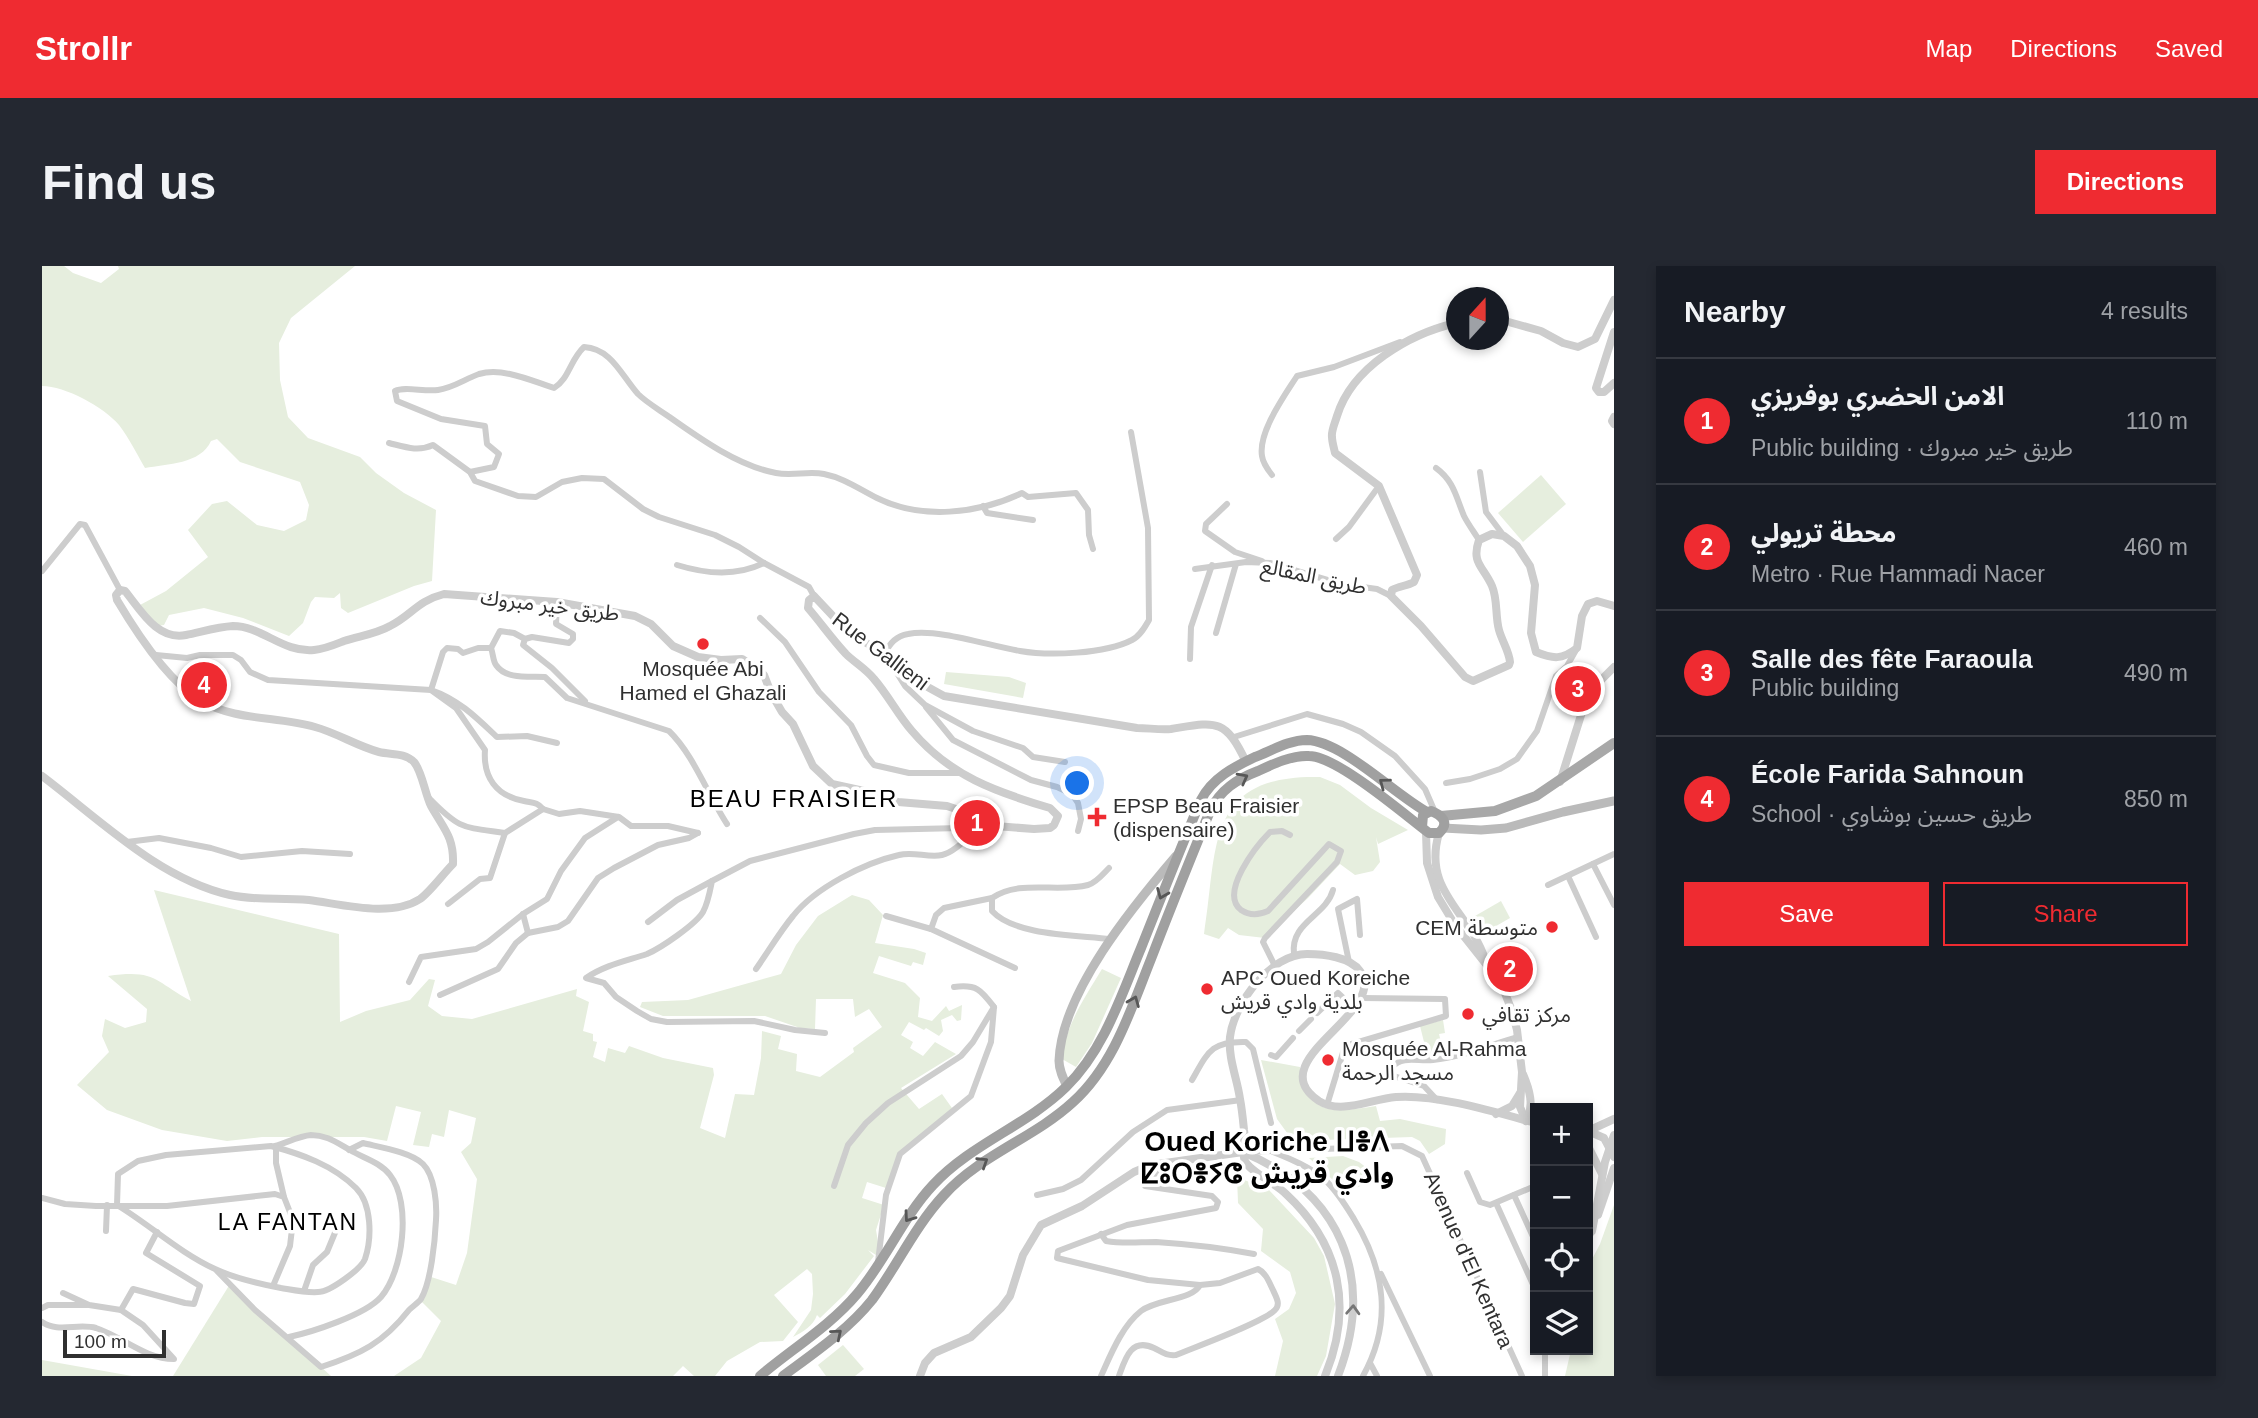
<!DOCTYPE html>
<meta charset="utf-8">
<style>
:root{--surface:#171b24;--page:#242831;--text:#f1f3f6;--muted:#9ea1a6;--line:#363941;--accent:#ef2b31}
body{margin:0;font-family:Arial,"Noto Sans Arabic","Noto Sans Tifinagh",sans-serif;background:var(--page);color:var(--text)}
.controls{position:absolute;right:21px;bottom:21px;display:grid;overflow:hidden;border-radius:0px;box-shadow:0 4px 10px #0003}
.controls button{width:63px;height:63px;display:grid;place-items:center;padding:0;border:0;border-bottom:2px solid var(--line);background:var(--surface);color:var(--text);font:35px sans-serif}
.compass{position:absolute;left:1404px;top:21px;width:63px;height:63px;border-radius:50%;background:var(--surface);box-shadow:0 4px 10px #0003;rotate:21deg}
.scale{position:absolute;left:21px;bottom:18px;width:103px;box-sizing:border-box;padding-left:7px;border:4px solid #303030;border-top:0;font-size:19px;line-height:24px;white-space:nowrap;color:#303030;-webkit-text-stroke:5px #fff;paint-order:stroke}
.you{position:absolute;left:1036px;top:518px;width:24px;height:24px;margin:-18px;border:5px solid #fff;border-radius:50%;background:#1a73e8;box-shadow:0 0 0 10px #1a73e833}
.badge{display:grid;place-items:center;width:46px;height:46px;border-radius:50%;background:var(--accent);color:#fff;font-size:23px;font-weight:700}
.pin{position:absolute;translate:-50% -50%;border:4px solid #fff;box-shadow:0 2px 7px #0006}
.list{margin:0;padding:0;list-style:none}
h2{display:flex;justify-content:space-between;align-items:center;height:91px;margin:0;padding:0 28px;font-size:30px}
h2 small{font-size:23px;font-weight:400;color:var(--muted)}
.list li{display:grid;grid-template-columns:46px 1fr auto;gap:21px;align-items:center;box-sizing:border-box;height:126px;padding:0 28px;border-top:2px solid var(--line)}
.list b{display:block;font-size:26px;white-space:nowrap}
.list p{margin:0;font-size:23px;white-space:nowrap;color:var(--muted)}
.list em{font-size:23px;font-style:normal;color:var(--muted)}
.actions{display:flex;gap:14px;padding:21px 28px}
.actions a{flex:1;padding:16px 0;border:2px solid var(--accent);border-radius:0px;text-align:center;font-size:24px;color:var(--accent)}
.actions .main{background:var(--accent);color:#fff}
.icon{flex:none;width:38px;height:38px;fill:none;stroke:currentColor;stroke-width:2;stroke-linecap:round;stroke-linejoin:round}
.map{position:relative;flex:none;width:1572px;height:1110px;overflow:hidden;border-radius:0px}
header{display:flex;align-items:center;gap:42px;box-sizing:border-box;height:98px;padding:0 35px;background:var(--accent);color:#fff}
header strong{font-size:33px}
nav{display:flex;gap:38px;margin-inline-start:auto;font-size:24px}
.intro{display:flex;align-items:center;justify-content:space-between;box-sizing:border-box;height:168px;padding:0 42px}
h1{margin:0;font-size:49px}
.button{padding:18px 32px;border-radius:0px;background:var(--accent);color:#fff;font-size:24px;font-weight:700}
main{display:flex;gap:42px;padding:0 42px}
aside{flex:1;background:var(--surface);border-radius:0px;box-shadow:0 4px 10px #0003}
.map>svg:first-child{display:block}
</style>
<header>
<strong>Strollr</strong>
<nav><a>Map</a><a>Directions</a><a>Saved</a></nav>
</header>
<div class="intro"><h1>Find us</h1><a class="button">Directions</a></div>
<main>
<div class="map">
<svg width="1572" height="1110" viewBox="0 0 1572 1110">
<rect width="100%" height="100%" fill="#fff"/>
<g fill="#e6eede">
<path d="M0,0h22l9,7 28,10 18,-14 -1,-3h237l-64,52 -12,25 1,37 8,37 20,21 52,19 16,16 28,20 32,17 -4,71 -18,5 -66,27 -7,-5 -1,-15 -6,5 -19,-1 -4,5 -8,21 -14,13 -46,-18 -39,-10 -35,7 -5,10 -8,1 -16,-21 26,-14 42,-34 -20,-27 24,-26 15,-3 30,24 27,6 22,-11 3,-15 -9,-23 -60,-20 -23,-23 -6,2c-10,23 -44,23 -66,27 -8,-14 -16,-30 -26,-43 -15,-18 -54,-39 -77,-39z"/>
<polygon points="1499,209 1524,238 1481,276 1456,247"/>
<polygon points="904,406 967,411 984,417 981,432 902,418"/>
<path d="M1278,511l20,8 31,23 37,22 -30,14 -2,-7 4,25 -7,9 -18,4 -15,-11 -32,34 -43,40 -26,-3 -11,-7 -9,11 -15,-5c14,-85 0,-160 116,-157z"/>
<path d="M112,624l185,44 1,88 26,-11 44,-11 19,-21 6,1 -7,26 14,10 30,3 105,-30 -1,7 13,6 -6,29 10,3v7l4,1 -4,15 12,5 3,-14 17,5 4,-7 34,12 50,10 1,7 -14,53 25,10 10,-44 19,1 7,-37 1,-27 19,5 -3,13 19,5 -1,17 24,6 34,-25 -1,-4 29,-21 -13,-18 -14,8 -2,-18h-37l-1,30 -15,-1 -35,-12h-102l-23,-9 2,-5 46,-2 93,-26 15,-29 22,-29 34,-21 17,5 14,15 -8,28 39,6 12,4 -3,12 -10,-3 -2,4 -32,-10 -6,17 32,10 15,15 -2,19 14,4 14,-15 3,5 13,-6 -1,15 -4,1 -5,-6 -11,5 2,11 -4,5 -13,-8 -2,2 -15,-8 -8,13 12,7 -3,6 13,8 12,-14 21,12 -55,34 18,21 23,-15 10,14 -54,51 -12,29 -19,-6 -5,16 22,7 -8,25 3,18 -3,7 -8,-5 6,6 -29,38 -25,24 -3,-3c-4,11 -14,17 -24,22l18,-27 2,-16 -1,-20 -5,-5 -33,26 24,27 -15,19 -23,1 -33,19 -12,15h-21l-11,-10 -10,10h-279l27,-18 20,-37 -21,-21 8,-24 28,9 11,-32 10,-74 -16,-27 10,-9 5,-25 -27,-8 -5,27 -12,-3 -3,13 -16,-2 8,-33 -25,-6 -9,35 -23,-4h-102l-35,4 -65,-11 -55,-20 -30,-25 32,-33 -7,-16 3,-17 20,9 21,-6 1,-13 -39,-33c48,-7 46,5 83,25z"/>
<polygon points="1459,635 1468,652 1442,667 1433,650"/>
<path d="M1060,703l19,9 -29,65 -16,24 -14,-8c4,-35 22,-60 40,-90z"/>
<polygon points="1401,754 1403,767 1397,768 1402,789 1386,792 1378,760"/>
<path d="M1219,794l39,7c7,51 36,45 76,39l4,15 20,-2 46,10 -1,15 -16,10 -9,-13 -8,-4 -119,4 -16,-22z"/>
<polygon points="1301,890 1317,896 1338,912 1304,926 1267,892"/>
<polygon points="1195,911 1227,924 1272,972 1282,990 1293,1038 1284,1090 1275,1110 1233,1110 1241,1075 1233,1053 1247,1043 1254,1027 1248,1006 1219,985 1221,963 1196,937"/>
<polygon points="1572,939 1572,1110 1523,1110 1529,1084 1546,1084 1546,1001 1558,978"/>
<polygon points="188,1018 289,1110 131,1110"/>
<polygon points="801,1079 822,1103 813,1110 784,1110 776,1099"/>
<polygon points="0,1094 90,1110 0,1110"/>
</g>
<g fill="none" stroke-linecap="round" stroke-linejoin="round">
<g stroke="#cdcdcd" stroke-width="6">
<path d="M347,177c16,4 29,9 44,2l37,27 5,9 43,15 18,1 26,-15 20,-4 22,1 39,30 16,8 56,18 24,12 25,16 45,24 5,9"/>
<path d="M1394,202c18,13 20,29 28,48 4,8 10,16 15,24"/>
<path d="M428,206l24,-5 5,-13 -12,-10 -2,-18 -44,-7 -44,-18 -2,-10c10,-5 29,1 43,-1 15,-2 27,-11 41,-16 24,-7 53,7 75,14 15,-9 16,-28 30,-41 28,2 37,28 54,47 8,8 20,15 30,22 31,22 70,50 108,57 16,3 33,-2 48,1 20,4 35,15 53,24 44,22 101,16 145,-5l6,4 48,-4 12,17 1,25 4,14"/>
<polyline points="1438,206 1444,246 1462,270"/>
<path d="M1230,209c-4,-5 -9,-12 -10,-19 -4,-24 23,-61 35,-80l37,-9 66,-25"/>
<polyline points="1185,238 1164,258 1163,265 1193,286 1220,295"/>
<polyline points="941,240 945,247 991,254"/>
<polyline points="1294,273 1307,261 1337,220"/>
<path d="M635,299c29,9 59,12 87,-2"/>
<polyline points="1153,303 1204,296 1228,297 1299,318 1335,323 1349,330"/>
<polyline points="0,305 38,258 43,259 78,324"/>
<polyline points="515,336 514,358 531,368 531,373 527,377 490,371 483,373 481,379 510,402 543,435"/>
<polyline points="718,352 743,376 777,426 809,459 825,490 832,499 867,507 917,507"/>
<polyline points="1174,367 1194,298"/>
<polyline points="449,382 458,365 472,367 483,373"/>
<path d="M114,389l31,3 13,-3h33l8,5 9,12 18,8 163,10 25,18 29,42c-2,27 11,46 39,51 9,2 13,1 19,8"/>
<polyline points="1148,393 1149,361 1170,299"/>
<polyline points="884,441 911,474 989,514 1015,521 1030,528 1036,537 1039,553 1036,565"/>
<polyline points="1192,471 1265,448 1301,458 1319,466 1353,490 1383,523 1393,546"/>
<path d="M515,477l-30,-7 -30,1c-20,-19 -39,-38 -66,-47l12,-38 4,-4 11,1 5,4 15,-5h13c2,5 2,13 5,17 10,15 34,11 49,12l22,21 102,33c24,23 39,64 58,93"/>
<path d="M1023,496l-32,-5 -10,-9 -50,-17 -48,-26 -20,-19 -20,-32c4,-10 11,-18 23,-20 30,-6 81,12 112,17 29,5 85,3 112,-11 8,-4 13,-13 17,-20l-1,-92 -17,-96"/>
<polyline points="1404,517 1428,513 1458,503 1475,493 1495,465 1514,410 1525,400 1534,384"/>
<path d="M387,532c31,32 34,29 76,35"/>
<polyline points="85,576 117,572 169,582 199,591 260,585 308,588"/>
<polyline points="1551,598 1572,639"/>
<path d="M1067,602c-6,6 -13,15 -21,17 -31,8 -68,-6 -96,13v13c23,25 85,24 118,28"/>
<polyline points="1526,610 1554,671"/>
<polyline points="1506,619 1572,588"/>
<polyline points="406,638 438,613 448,612 463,567 501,543 517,548 538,545 577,551 589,560 626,560 656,567"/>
<polyline points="481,648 486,667"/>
<polyline points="844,650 889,663 973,702"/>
<polyline points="606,656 635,634 670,615"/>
<polyline points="889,663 894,649 902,642 950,632"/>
<path d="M1252,688c-4,-32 32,-38 39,-64"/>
<polyline points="1307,696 1296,643 1315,633 1318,669"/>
<path d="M1233,700l-12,-24 2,-4 72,-76 4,-11 -12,-7 -61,67c-9,4 -18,5 -27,-1 -22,-17 15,-64 29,-78l12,-1 8,4"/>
<path d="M714,703c12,-17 23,-36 37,-53 22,-28 71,-53 106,-61 14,-4 29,3 43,0 14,-3 27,-20 38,-29"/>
<polyline points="367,716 379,691 434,683 446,676 481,648 505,633 519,605 543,572 576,551"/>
<path d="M912,721c23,-3 27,3 40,20"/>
<polyline points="398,729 456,703 474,677 486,667 516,661 526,655 556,612 572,602 616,579 647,572 656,567"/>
<polyline points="1275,747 1296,727 1313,743"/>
<polyline points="1257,765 1269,753"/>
<path d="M783,767l-30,-3 -41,-9 -87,1 -16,-3 -14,-8 -21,-14 -12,-14 -18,-5c19,-13 40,-17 61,-24 14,-6 49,-30 56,-42 5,-9 7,-21 9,-31l38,-20 104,-27 21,-4 86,-2 21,-3"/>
<polyline points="1229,789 1234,791 1251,772"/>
<path d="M1150,814c16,-28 19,-39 54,-38l7,7 18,74"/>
<path d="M1395,834l-13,-14 -30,-10 -2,-3v-6c11,-12 27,-5 41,-7 29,-3 57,-15 85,-23"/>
<polyline points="1285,839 1303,780 1404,750 1403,733 1320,732"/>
<path d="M229,880c30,8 62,19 85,42 16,16 16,50 9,71 -4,10 -35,33 -47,33 -11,1 -25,-2 -37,-4 -21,-4 -47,-10 -66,-19 -35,-16 -65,-44 -98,-64l1,-31 20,-13 28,-6z"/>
<path d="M233,880c11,-3 24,-10 36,-11 16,0 26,8 39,15 13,8 30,12 40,25 22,28 13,97 -9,122 -16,18 -69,35 -92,40"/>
<polyline points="234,880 234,897 242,931"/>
<polyline points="1203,886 1360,880 1380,890 1480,1110"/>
<path d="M1231,886c18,7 37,15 52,28 12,11 21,26 29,39 31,51 39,103 9,157"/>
<polyline points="1425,907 1438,936 1448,939 1493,920"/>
<polyline points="792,920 806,879 824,857 846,837 919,790 931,776 952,741 949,776 929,830 858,888 844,929 836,996"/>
<polyline points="995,929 1021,923 1039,914 1091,866 1125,844 1199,834"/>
<polyline points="1472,929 1493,975"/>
<polyline points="0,932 23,938 54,940 125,940 233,928 242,931 251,954 248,980 231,1020"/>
<polyline points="1454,937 1493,1023"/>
<polyline points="64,965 65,939"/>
<path d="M1059,968l5,7c17,3 33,1 50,1 32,2 66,6 98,12"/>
<polyline points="1546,975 1550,965"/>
<path d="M175,1005l38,39 66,57c40,-13 62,-24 88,-57 4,-4 9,-7 12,-11 10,-17 14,-58 15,-79 1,-15 -1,-44 -13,-56 -12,-12 -44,-17 -60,-21l-14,7"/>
<polyline points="1339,1008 1388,1110"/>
<polyline points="262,1025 271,999 285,986 297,957"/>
<polyline points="21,1027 47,1039 79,1044"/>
<polyline points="0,1042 6,1039 45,1039"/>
<path d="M0,1056c15,11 37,1 54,6 27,9 49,31 78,31l-31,-34 -22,-15 12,-21 52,14 9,1 6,-18 -54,-33 11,-21"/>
<polyline points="1328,1097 1335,1110"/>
<path d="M1059,1110c10,-22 21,-50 40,-65 15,-12 52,-11 59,-26"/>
<path d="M1077,1110c6,-17 12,-39 35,-28 8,4 12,8 22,7 19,-8 88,-33 99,-45 6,-6 1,-13 -2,-20 -4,-8 -7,-17 -15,-21l-38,14 -20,2 -52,-5 -91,-22 1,-7 69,-26 89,-17 2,-6 -6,-6 -67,-10 -1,-7 15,-7 4,-9"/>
<polyline points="1503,1110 1503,1084"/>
</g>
<g stroke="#cdcdcd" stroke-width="8">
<polyline points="1456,53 1499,65 1521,77 1536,81 1553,73 1572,34"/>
<path d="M1414,57c-47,11 -104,44 -119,93 -2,7 -6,15 -5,21 0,5 2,11 3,16l44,33 38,89 -3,7c-7,4 -15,4 -22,8l-1,6 30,30 44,51 8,4 36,-16 1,-3c-1,-11 -8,-21 -11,-32 -4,-14 -1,-30 -7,-44 -9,-20 -21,-23 -13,-46l13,-6 12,2 13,10 13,20 5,19 -4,48 5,19c17,7 26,8 41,-4l5,-32 6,-12 9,-3 17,5"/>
<polyline points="1572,66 1554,122 1557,126 1562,126 1572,117"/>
<polyline points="1572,151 1570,155 1572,158"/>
<path d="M0,510c57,43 117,103 188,119 26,6 52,2 79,5 32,4 82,18 111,-1 10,-7 23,-25 33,-35 1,-27 -9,-35 -22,-58 -6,-12 -9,-35 -17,-44 -10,-10 -23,-7 -35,-10 -22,-6 -42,-19 -64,-25 -38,-11 -79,-6 -114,-26 -32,-19 -65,-69 -84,-101l-1,-5 4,-5 5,1c15,18 32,50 61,44 15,-3 31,-8 47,-9 29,0 50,27 81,24 11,-1 20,-5 30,-9 15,-5 32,-7 46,-15 22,-11 27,-25 54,-32l113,8 78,14 16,8 22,22 25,11 23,3 21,-1 16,10 6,6 7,18 11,19 11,12 20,42 19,18 41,9 25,9 49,4 15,5 20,14 52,4 16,-1 4,-3 4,-9 -8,-8c-54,-16 -100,-32 -138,-77 -14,-16 -24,-36 -38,-52 -8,-10 -20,-17 -28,-25 -14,-15 -25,-31 -38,-46l1,-8 5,-4 32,34 55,35 23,20 20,11 193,32c11,0 23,2 34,1 44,-7 54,-12 75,33"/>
<polyline points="1518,516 1546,427 1572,401"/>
<polyline points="1384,566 1385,597 1396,631 1413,659 1459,717 1470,745 1475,764 1480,806 1478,841 1484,855"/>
<path d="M1397,567c-17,58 30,78 46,126"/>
<path d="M1481,808c6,14 12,32 3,47"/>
<polyline points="1454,848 1470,840 1478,827"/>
<polyline points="1546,865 1562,872 1572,891"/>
<polyline points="1546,865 1572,853"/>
<polyline points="1546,880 1560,908"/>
<path d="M1201,886c98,41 133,125 95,224"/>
<polyline points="1556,949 1572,902"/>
<polyline points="1550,965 1563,896 1572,869"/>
<polyline points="878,1110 883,1097 892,1087 929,1071 959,1042 968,1030 981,989 999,959 1040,940 1092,906 1109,899 1201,886"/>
<path d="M1283,1110c28,-68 16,-131 -39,-182 -9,-10 -36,-22 -41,-33 -4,-9 1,-21 -1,-31 -1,-10 -2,-21 -4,-31 -3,-21 -12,-41 -10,-62 4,-34 41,-83 77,-83 17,0 43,3 53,17 30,42 -102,89 -41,130 22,14 52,-2 77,-4 40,-3 99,15 139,26"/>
</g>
<g stroke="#bababa" stroke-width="9">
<polyline points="1401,562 1439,564 1464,562 1521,546 1572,535"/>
<path d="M1025,820c-4,-8 -8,-16 -8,-25 2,-68 75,-156 117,-205"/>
</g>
<polyline stroke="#a8a8a8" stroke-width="10" points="1399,550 1453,545 1494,530 1572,477"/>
<g stroke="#a0a0a0" stroke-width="10">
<path d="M718,1110c32,-27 70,-50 97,-82 29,-34 46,-77 76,-109 38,-41 93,-59 133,-98 38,-37 55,-91 75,-139 20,-50 39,-99 60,-148 11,-22 33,-33 54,-43 16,-6 34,-17 52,-17 35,1 87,54 120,72"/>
<path d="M741,1110c31,-23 65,-46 89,-76 25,-34 43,-74 72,-105 36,-40 90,-57 129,-93 41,-37 58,-93 78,-143 19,-50 39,-99 59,-148 10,-21 27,-32 48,-40 15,-7 34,-16 51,-15 28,0 96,59 120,77h10c11,-10 3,-18 -8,-22l-8,4 -1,12"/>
</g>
</g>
<defs><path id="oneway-chevron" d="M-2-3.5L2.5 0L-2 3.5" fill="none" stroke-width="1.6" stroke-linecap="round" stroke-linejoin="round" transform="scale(1.75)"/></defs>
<g stroke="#575757">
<use href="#oneway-chevron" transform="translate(1201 512) rotate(-28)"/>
<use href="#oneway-chevron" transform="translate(1342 517) rotate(-143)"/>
<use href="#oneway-chevron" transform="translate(1120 628) rotate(112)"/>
<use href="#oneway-chevron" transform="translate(1092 735) rotate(-68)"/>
<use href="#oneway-chevron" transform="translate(941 896) rotate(-33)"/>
<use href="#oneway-chevron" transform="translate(867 951) rotate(125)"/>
<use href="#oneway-chevron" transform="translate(795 1068) rotate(-40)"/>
</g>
<use stroke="#777" href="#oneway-chevron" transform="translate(1311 1044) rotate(-87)"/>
<g fill="#ef2b31" stroke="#fff" stroke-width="2.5">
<circle cx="661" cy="378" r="7"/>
<path d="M1051.5 540.5h7v7h7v7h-7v7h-7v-7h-7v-7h7z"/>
<circle cx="1510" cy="661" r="7"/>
<circle cx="1165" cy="723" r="7"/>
<circle cx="1426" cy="748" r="7"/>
<circle cx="1286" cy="794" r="7"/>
</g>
<g text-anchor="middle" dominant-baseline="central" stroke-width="7" stroke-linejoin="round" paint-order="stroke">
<g font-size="21" fill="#303030" stroke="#fff">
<text transform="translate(1272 310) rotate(12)">طريق المقالع</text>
<text transform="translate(508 339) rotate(7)">طريق خير مبروك</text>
<text transform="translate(839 385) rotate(37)">Rue Gallieni</text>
<text transform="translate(1427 994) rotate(66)">Avenue d'El Kentara</text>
</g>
<g font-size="21" fill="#303030" stroke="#fff" text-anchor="start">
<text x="661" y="402" text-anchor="middle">Mosquée Abi<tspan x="661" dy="24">Hamed el Ghazali</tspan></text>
<text x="1071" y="539">EPSP Beau Fraisier<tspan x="1071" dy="24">(dispensaire)</tspan></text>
<text x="1496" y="661" text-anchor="end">CEM متوسطة</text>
<text x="1179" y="711">APC Oued Koreiche<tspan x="1179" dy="24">بلدية وادي قريش</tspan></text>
<text x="1440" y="748">مركز تقافي</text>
<text x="1300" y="782">Mosquée Al-Rahma<tspan x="1300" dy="24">مسجد الرحمة</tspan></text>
</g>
<g font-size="23" letter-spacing="2" fill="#000" stroke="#fff">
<text x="246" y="956">LA FANTAN</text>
</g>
<g font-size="24" letter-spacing="2" fill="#000" stroke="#fff">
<text x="752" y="532">BEAU FRAISIER</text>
</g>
<g font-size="28" font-weight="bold" fill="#000" stroke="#fff">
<text x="1225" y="875">Oued Koriche ⵡⴻⴷ<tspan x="1225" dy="32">ⵇⵓⵔⴻⵢⵛ وادي قريش</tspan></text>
</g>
</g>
</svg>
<div class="controls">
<button>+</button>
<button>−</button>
<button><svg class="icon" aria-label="locate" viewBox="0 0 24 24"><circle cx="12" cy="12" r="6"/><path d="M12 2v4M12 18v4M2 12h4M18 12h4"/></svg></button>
<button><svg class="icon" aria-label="layers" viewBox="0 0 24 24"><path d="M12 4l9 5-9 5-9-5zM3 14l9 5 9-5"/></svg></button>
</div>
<svg class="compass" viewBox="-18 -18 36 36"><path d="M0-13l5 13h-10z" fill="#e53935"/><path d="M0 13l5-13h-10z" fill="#9ea1a6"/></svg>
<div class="scale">100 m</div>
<div class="you"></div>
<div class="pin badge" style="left:935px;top:557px">1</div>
<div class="pin badge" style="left:1468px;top:703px">2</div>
<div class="pin badge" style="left:1536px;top:423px">3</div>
<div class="pin badge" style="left:162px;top:419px">4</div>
</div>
<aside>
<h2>Nearby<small>4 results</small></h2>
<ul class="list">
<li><span class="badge">1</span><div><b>الامن الحضري بوفريزي</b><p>Public building · طريق خير مبروك</p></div><em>110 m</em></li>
<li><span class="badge">2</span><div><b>محطة تريولي</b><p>Metro · Rue Hammadi Nacer</p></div><em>460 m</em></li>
<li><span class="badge">3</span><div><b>Salle des fête Faraoula</b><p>Public building</p></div><em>490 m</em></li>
<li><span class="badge">4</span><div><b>École Farida Sahnoun</b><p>School · طريق حسين بوشاوي</p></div><em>850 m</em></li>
</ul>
<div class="actions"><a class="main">Save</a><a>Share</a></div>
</aside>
</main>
